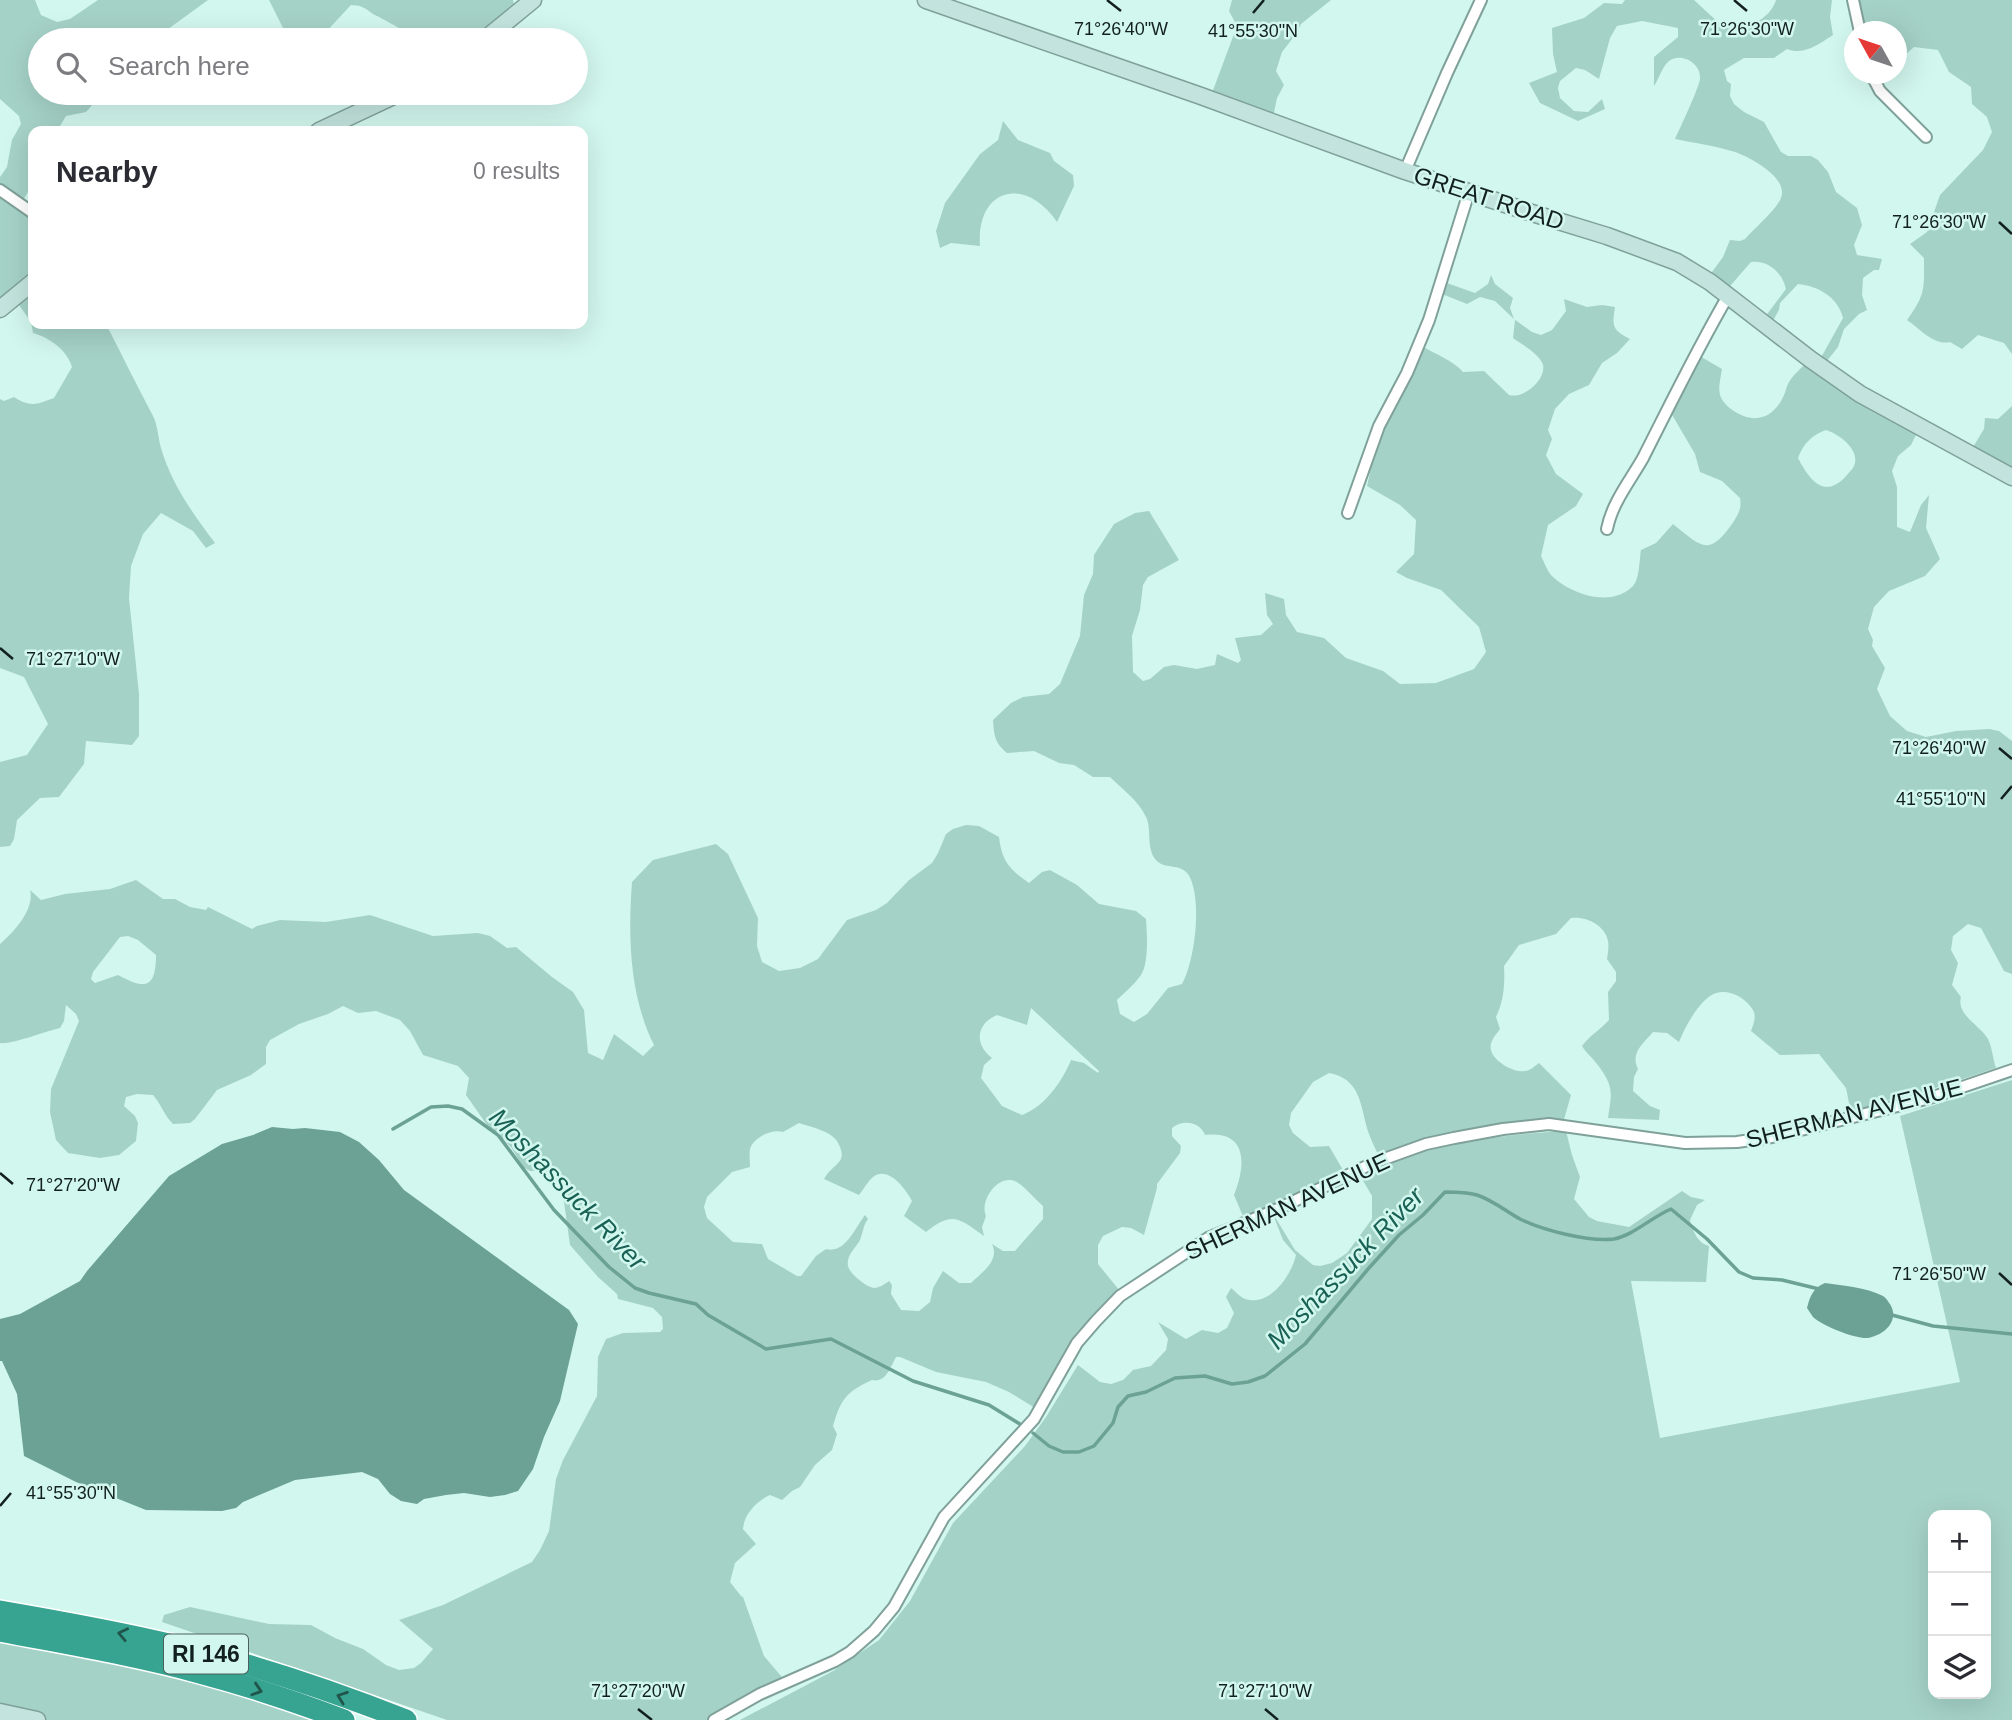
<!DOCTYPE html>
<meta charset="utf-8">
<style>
:root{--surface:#fff;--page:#f7f7f7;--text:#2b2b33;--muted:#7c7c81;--line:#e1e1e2}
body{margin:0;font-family:Arial,sans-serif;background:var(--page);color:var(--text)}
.controls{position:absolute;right:21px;bottom:21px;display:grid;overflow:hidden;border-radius:14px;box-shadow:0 7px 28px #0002}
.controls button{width:63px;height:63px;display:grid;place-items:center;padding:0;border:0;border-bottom:2px solid var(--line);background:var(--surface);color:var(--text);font:35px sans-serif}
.compass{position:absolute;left:1844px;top:21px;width:63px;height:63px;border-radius:50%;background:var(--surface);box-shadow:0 7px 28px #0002;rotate:310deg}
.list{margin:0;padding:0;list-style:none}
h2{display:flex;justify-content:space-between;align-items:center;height:91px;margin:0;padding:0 28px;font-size:30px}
h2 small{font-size:23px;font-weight:400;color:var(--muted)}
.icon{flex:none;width:38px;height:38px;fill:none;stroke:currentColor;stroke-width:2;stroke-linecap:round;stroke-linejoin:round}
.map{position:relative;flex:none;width:2012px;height:1720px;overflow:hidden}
.search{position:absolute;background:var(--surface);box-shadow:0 7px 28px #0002;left:28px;top:28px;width:560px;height:77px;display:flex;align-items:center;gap:18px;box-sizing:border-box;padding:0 24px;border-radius:38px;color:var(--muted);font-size:26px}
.panel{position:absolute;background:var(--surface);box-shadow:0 7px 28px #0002;left:28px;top:126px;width:560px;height:203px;border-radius:14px}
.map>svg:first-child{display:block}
</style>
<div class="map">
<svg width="2012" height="1720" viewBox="0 0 2012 1720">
<rect width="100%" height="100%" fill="#d2f7ee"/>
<g fill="#a5d2c7" fill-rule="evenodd">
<path d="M0,0h35l6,15 16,7 13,-3 28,-19h110l-55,40h-113v53h63l-17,19 -20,4 -9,15h-24v53l-13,21 13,13v106h73c16,31 31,62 47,92 5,10 5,22 8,32 10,35 32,66 54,95l-9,5 -13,-17 -32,-18 -18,21 -12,32 -2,32 10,96v42l-7,9 -46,-4 -2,23 -25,33 -19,1 -23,22 -3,19 -4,7 -10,1v-85l27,-7 21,-31 -24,-47 -24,-9v-269l4,2 10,-4c17,11 23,7 40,1l18,-31c-5,-17 -22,-29 -39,-34l-2,-11 -14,-20 -17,9v-134l7,-10 5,-27 9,-16 -2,-8 -19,-17z"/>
<path d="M269,0h244l1,4 7,7 -32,29h-73c-5,-6 -31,-20 -39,-24 -6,-2 -9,-7 -15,-9 -3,-2 -7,-1 -11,-2l-28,30 -1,5h-33z"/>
<polygon points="1232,0 1331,0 1301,24 1296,34 1282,52 1276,71 1284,85 1277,98 1272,122 1209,101 1237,26 1229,11"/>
<path d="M1625,0h69l26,24 22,6c14,-7 29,-14 34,-30h56l-2,17 3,18c-14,9 -30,21 -46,14l-13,9h-30l-20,12 3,11 4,3 -1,12 4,8 10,8 20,10 17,30 7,4h23l7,4 10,12 8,20 21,16 5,17 -8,20 3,10 25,4 -3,11h-5l-11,8 -1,17 5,15 -8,4 -15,15 -6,18 -15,19 96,63 -8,16 -13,11 -6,15 5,16v40l13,5 11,-27 8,-10 -3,33 14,31 -15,17 -36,15 -15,16 -6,22 5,11 -1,6 13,22 -8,21 13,27 17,15 19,6 30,-6 33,-2 10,2 13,10v233l-8,-3 -23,-43 -13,-4 -15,12 -2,14 7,13 -6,22 9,12c-5,18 19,28 27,42 4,8 5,20 8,29l-67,22 -36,9 -42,14 -5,-25 -27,-34 -39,1 -29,-24c2,-6 6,-14 2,-21 -8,-14 -29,-24 -43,-14 -13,9 -25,31 -31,46l-12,-9 -14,-1c-10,12 -23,21 -15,37l-4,8 -1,14 17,15 10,4 -1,10 -51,-2c4,-26 6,-32 -11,-54 -5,-7 -11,-11 -15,-18 8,-11 18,-16 27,-26l-1,-28 8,-11v-9l-9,-13c1,-6 2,-12 1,-18 -3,-16 -22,-25 -37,-23l-15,16 -37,11 -15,21c1,17 0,35 -8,51l4,12c-5,7 -11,13 -9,21 2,11 23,23 33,21 6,0 11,-5 15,-8l32,32 -8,28 -37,1 -146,35c-4,-10 -10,-20 -13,-31 -7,-25 -7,-49 -38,-55l-16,9 -22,31 -2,12 4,8 17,14 19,-1 14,24 -98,51 -11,-26c12,-30 14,-65 -29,-60 -5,-13 -22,-16 -33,-7v8l9,10 -1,7 -23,31v4l-13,47 -13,-7 -9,-1 -19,9 -5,9v19l26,32 -61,62 -28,50 -26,-16 -23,-10 -50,-10 -36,-15h-4c-6,11 -10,26 -24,23 -26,12 -31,19 -39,46l4,8 -5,16 -17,15 -15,22 -8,4 -10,9 -12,-5c-13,6 -26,19 -27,34l13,15 -21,19 -5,19 11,14 2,1 21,59 23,27 -62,37h-278l-285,-98 2,-7 26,-8 79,17 42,1 24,13 28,11 23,16 13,5 15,-2 7,-5 12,-14 -34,-29 44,-15 89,-43 8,-12 9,-19 7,-52 7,-19 34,-64 1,-39 8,-18 17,-6 37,-1 3,-3 -1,-12 -9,-9 -35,-9 -1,-5 -19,-17 -28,-32 -6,-43 -10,-25 -10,-6h-14l-7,-4 -12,-20 -24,-22 -21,-30 3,-17 -11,-12 -35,-11 -13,-24 -10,-11 -24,-9 -18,2 -15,-7 -15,8 -29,10 -29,16 -4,7v17l-15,11 -34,15 -22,29 -5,4 -17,1c-9,-9 -12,-20 -20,-29l-16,-1 -11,3 -2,9 11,10 3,7 -2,18 -17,14 -19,3 -32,-5 -12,-13 -6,-28 1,-23 28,-68 -3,-7 -10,-9 -2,16 -4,7c-14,3 -49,17 -60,15v-99c14,-12 35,-35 30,-54l11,10 24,-6 45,-5 26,-9 27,19h12l15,8 16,3 2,-3 44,22 5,-3 23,-6 46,2 44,-7 63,21 45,-3 12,3 17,12 9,-1 36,30 21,15 11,18 4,43 15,7 11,-26 29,22 11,-11c-25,-50 -26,-109 -22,-163l21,-22 63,-16 12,10 30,64 -1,28 5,16 17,9 21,-3 18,-9 29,-39 29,-10 11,-7 22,-23 23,-17 6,-10 8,-19 7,-5 13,-4 13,1 20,11c3,24 10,32 30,46l13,-11 8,-2 27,15 22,19 37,7 10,8c1,14 3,44 -5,56 -6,9 -16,17 -24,25l3,14 14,8 13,-8 21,-26 14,-4c13,-23 21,-87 6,-110 -8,-11 -25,-4 -33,-15 -9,-13 -3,-30 -9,-42 -7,-16 -24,-28 -36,-40h-17l-19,-12 -15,-2 -25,-12 -27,2c-12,-10 -13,-17 -14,-33l18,-17 12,-6 26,-3 11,-10 20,-48 4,-41 9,-21 1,-19 20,-31 21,-11 14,-2 30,49 -31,17 -5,8 -3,25 -8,26 1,36 10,9 7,-2 14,-12 10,-2 23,4 18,-4 2,-11 21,9 3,-3 -6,-22 26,-3 12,-11 -6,-9 -2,-22 19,6 2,16 11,17 27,6 22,20 37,13 17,13 36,-1 38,-14 12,-17 -7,-25 -38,-37 -34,-12 -11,-6 18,-18 2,-34 -16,-15 -33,-19 13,-59 42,-81c13,8 32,15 41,26l21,-1 25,24c15,4 37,-15 34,-30 -3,-11 -22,-21 -30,-27l2,-18 -20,-19 -15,-4 -13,7 -25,-10 5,-11 28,10 13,-9 3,-9 4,9 18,14 -3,10 4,11 18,13 9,3 11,-5 14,-19 -2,-12 23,8 15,-2 13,2c-3,19 -3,23 15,32l-13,14 -15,10 -13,22 -20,9 -14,15 -7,21 4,9 -6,16 10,19 27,20 -7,12 -28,19 -7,31c3,6 6,14 10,19 19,19 59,33 81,12 8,-7 7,-26 9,-37l15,-7 17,-19c28,22 35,34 59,0 6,-9 10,-15 8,-26l-18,-17 -22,-9 -5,-18 -24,-41 27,-58 24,14c-3,19 -7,27 9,40 22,16 42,11 53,-14 2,-4 2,-8 4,-11 4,-9 15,-17 22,-25l8,4 25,-45c-5,-21 -25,-32 -45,-34l-18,19 -1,7 -9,16 -8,-5 24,-32c-4,-17 -18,-29 -35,-27l-27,31 -18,-13 17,-23 7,-17 10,1 5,-2c10,-11 31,-29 36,-41 8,-20 -31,-41 -46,-46 -19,-6 -40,-9 -60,-13 5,-11 25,-53 25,-61 1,-15 -20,-27 -32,-16 -6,5 -9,17 -14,24v-29l24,-20v-9l-36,-7 -25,5 -7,12 -11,41 -14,-9 -9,-2 -16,13 -2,7 2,10 14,13 14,1 14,-13 3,10 -27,12 -38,-18 -11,-20 28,-11 -4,-18 -1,-26 32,-10 20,-15 18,1zM1826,430c13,4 35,20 28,36 -2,4 -5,6 -7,9 -22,25 -37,6 -49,-17 5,-14 14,-23 28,-28zM128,936l10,4 18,15c0,35 -12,34 -38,20l-23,8 -4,-4 2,-7 27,-35zM1031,1008l68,63 -1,2 -14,-10 -13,-3c-9,22 -27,47 -49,55l-20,-9 -21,-28 3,-13 8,-7c-18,-14 -16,-34 5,-43l30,10zM799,1123c14,5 36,8 41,24 2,5 3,10 -1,15 -6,7 -10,8 -15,17l35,16c4,-5 9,-14 14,-18 15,-12 33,12 39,24l-8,15 22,16c27,-21 32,-14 58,4l-2,-9 4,-11c-7,-16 13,-44 31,-34 9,6 18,17 26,24v13l-28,32h-12l-11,-7c8,17 -10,28 -21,39h-12l-16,-12 -10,17 -3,14 -11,9 -18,-1 -10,-16 1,-9 -3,-4c-4,3 -10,7 -15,7 -8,-1 -24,-14 -26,-22 -2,-11 8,-18 12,-26 3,-8 3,-14 8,-21l-3,-4c-10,13 -20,39 -39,34l-10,7 -15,20h-4l-29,-17 -6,-15 -29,-2 -26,-24 -3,-11 3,-10 25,-25 18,-5c0,-6 -1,-12 0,-18 4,-12 22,-20 33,-17z"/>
<path d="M1849,0h163v354l-8,-11 -26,-8 -16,14 -12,-7c-16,4 -31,-14 -43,-22 19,-26 17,-32 17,-62l-14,-14 17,-12 13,-37 43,-45 9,-18 -5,-15 -15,-13 -1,-17 -22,-15 -11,-22 -24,-3 -17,15 -1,-30 -37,-1z"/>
<path d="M1003,121l15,19 32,13 4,8 19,14 1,11 -17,36c-32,-47 -81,-34 -77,24l-29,-3 -11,5 -4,-17 9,-28 35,-49 18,-14z"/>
<polygon points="2012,406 2012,475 1970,452 1984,429 1985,418 1998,419"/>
<path d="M2012,1080v640h-1272l93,-49 46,-31 31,-39 43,-78 72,-77 21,-29 32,-52 22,17 11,2 12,-4 10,-10 18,-4 15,-16 2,-11 -10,-17 28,17 16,-9 16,3 9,-5 7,-15 -8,-16 5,-9c4,3 9,9 14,11 25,8 46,-23 51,-44l-13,-15 -11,-28 23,38 18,15 7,1 12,-3 15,-10 25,-34v-23l-14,-24c66,-25 137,-38 208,-41l6,24 8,22 -6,22 15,18 8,4 32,6 53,-36 9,6 14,3 -8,5 -7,15c3,11 7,23 19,26l-3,36 -75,-1 29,157 300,-56 -60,-266zM1933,1515h53v179h-53z"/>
<polygon points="0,1631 343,1720 0,1720"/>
</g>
<g fill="#6ca296">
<polygon points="272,1127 293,1129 305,1128 340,1132 359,1142 379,1160 404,1190 569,1310 578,1324 560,1401 544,1437 533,1469 518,1491 505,1495 490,1497 464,1493 446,1495 424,1499 417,1504 401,1501 390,1494 378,1479 362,1472 295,1480 243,1502 236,1508 222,1511 146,1510 76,1482 24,1456 17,1394 2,1361 0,1361 0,1319 20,1314 80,1281 87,1271 169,1176 222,1144 253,1135"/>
<path d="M1825,1283c19,3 40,4 58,13 4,3 4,4 7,8 10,16 -5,31 -22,34 -13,1 -45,-12 -55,-21 -2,-3 -4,-6 -6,-9 3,-12 6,-20 18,-25z"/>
</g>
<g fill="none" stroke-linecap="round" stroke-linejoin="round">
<g stroke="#6ca296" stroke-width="3.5">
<polyline points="393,1129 431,1107 448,1106 462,1109 498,1135 554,1210 609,1267 635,1288 649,1293 696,1304 708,1315 766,1349 831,1339 913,1381 989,1405 1023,1426"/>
<polyline points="1892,1315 1933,1326 2012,1334"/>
<path d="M1033,1433l16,13 14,6h16l15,-6 19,-23 5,-16 10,-11 18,-4 29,-14 30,-2 27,8 16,-2 17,-6 40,-32 63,-75 31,-34 24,-20 22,-23c11,0 22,0 32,3 15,5 29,16 43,24 22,11 68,23 94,20 18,-3 38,-22 57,-30l36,30 32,33 14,6 29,2 37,9"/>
</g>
<g stroke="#7fa199" stroke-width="14">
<g id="street">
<polyline points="1853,0 1860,32"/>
<polyline points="1871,74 1880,91 1926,137"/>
<polyline points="1405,171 1447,73 1481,0"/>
<polyline points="0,190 33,213"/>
<polyline points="1348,513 1379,426 1407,373 1429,320 1469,192"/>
<path d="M1607,529c5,-26 23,-48 36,-71 28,-55 54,-109 85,-162"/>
<polyline points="714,1720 760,1694 835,1661 850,1652 874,1631 894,1607 944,1517 1034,1419 1077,1343 1096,1321 1120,1296 1208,1238 1280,1208 1373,1163 1426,1144 1454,1138 1503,1129 1549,1124 1685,1143 1737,1142 1772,1137 1930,1098 2012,1070"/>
</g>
</g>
<g stroke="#7fa199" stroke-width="19">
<g id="secondary">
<polyline points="926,0 1201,96 1405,171 1532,213 1607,236 1677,262 1710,282 1810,359 1860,394 2012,477"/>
<polyline points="484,40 533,0"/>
<polyline points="319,131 400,93"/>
<polyline points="0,309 33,282"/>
<polyline points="0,1712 37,1720"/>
</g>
</g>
<g stroke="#fff" stroke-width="24">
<g id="highway">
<path d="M0,1611c58,10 116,20 173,34 79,19 157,45 233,75"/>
<path d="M0,1631c67,13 134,24 200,42 49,13 97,29 144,47"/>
</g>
</g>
<use href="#street" stroke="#fff" stroke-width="10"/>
<use href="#secondary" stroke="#c3e4de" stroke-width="16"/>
<use href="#highway" stroke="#36a491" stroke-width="21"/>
</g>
<defs><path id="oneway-chevron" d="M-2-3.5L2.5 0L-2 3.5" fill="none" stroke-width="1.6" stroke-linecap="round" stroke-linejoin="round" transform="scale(1.75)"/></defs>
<g stroke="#21554c">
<use href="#oneway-chevron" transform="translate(123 1634) rotate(-168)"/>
<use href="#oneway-chevron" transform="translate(257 1690) rotate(18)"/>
<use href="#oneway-chevron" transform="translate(342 1697) rotate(-160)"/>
</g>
<path fill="none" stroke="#13211e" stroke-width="2.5" d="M1107,0l14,11M1734,0l13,11M1253,13l11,-13M1999,222l13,12M0,648l13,11M1999,748l13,11M2001,799l11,-13M0,1173l13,11M1999,1273l13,12M0,1506l11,-13M638,1709l14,11M1265,1709l13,11"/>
<g text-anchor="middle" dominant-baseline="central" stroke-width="5" stroke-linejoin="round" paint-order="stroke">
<rect fill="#d2f7ee" stroke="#4c615c" stroke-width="2" x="164" y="1634.5" width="84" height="39" rx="5"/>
<g font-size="23" font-weight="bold" fill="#13211e">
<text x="206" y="1654">RI 146</text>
</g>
<g font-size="24" fill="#13211e" stroke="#d2f7ee">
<text transform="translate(1489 198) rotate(18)">GREAT ROAD</text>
<text transform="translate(1854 1113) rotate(-14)">SHERMAN AVENUE</text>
<text transform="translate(1287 1206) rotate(-25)">SHERMAN AVENUE</text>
</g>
<g font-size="26" font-style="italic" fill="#1a6155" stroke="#d2f7ee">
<text transform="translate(568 1189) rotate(46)">Moshassuck River</text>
<text transform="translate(1345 1268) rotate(-46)">Moshassuck River</text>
</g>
</g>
<g font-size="18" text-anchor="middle" fill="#13211e" stroke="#d2f7ee" stroke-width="5" stroke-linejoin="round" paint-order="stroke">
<text x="1121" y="35">71°26'40"W</text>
<text x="1747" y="35">71°26'30"W</text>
<text x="1253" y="37">41°55'30"N</text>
<text x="1939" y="228">71°26'30"W</text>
<text x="73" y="665">71°27'10"W</text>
<text x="1939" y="754">71°26'40"W</text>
<text x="1941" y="805">41°55'10"N</text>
<text x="73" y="1191">71°27'20"W</text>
<text x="1939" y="1280">71°26'50"W</text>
<text x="71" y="1499">41°55'30"N</text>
<text x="638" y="1697">71°27'20"W</text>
<text x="1265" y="1697">71°27'10"W</text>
</g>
</svg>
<div class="controls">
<button>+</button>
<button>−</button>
<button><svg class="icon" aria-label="layers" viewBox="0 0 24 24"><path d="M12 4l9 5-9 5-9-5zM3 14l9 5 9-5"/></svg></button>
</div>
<svg class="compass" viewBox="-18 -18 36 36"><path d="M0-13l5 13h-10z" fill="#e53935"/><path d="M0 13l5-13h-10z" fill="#7c7c81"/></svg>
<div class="search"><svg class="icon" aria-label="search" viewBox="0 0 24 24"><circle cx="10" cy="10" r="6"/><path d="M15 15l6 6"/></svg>Search here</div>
<section class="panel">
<h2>Nearby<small>0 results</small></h2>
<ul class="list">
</ul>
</section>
</div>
